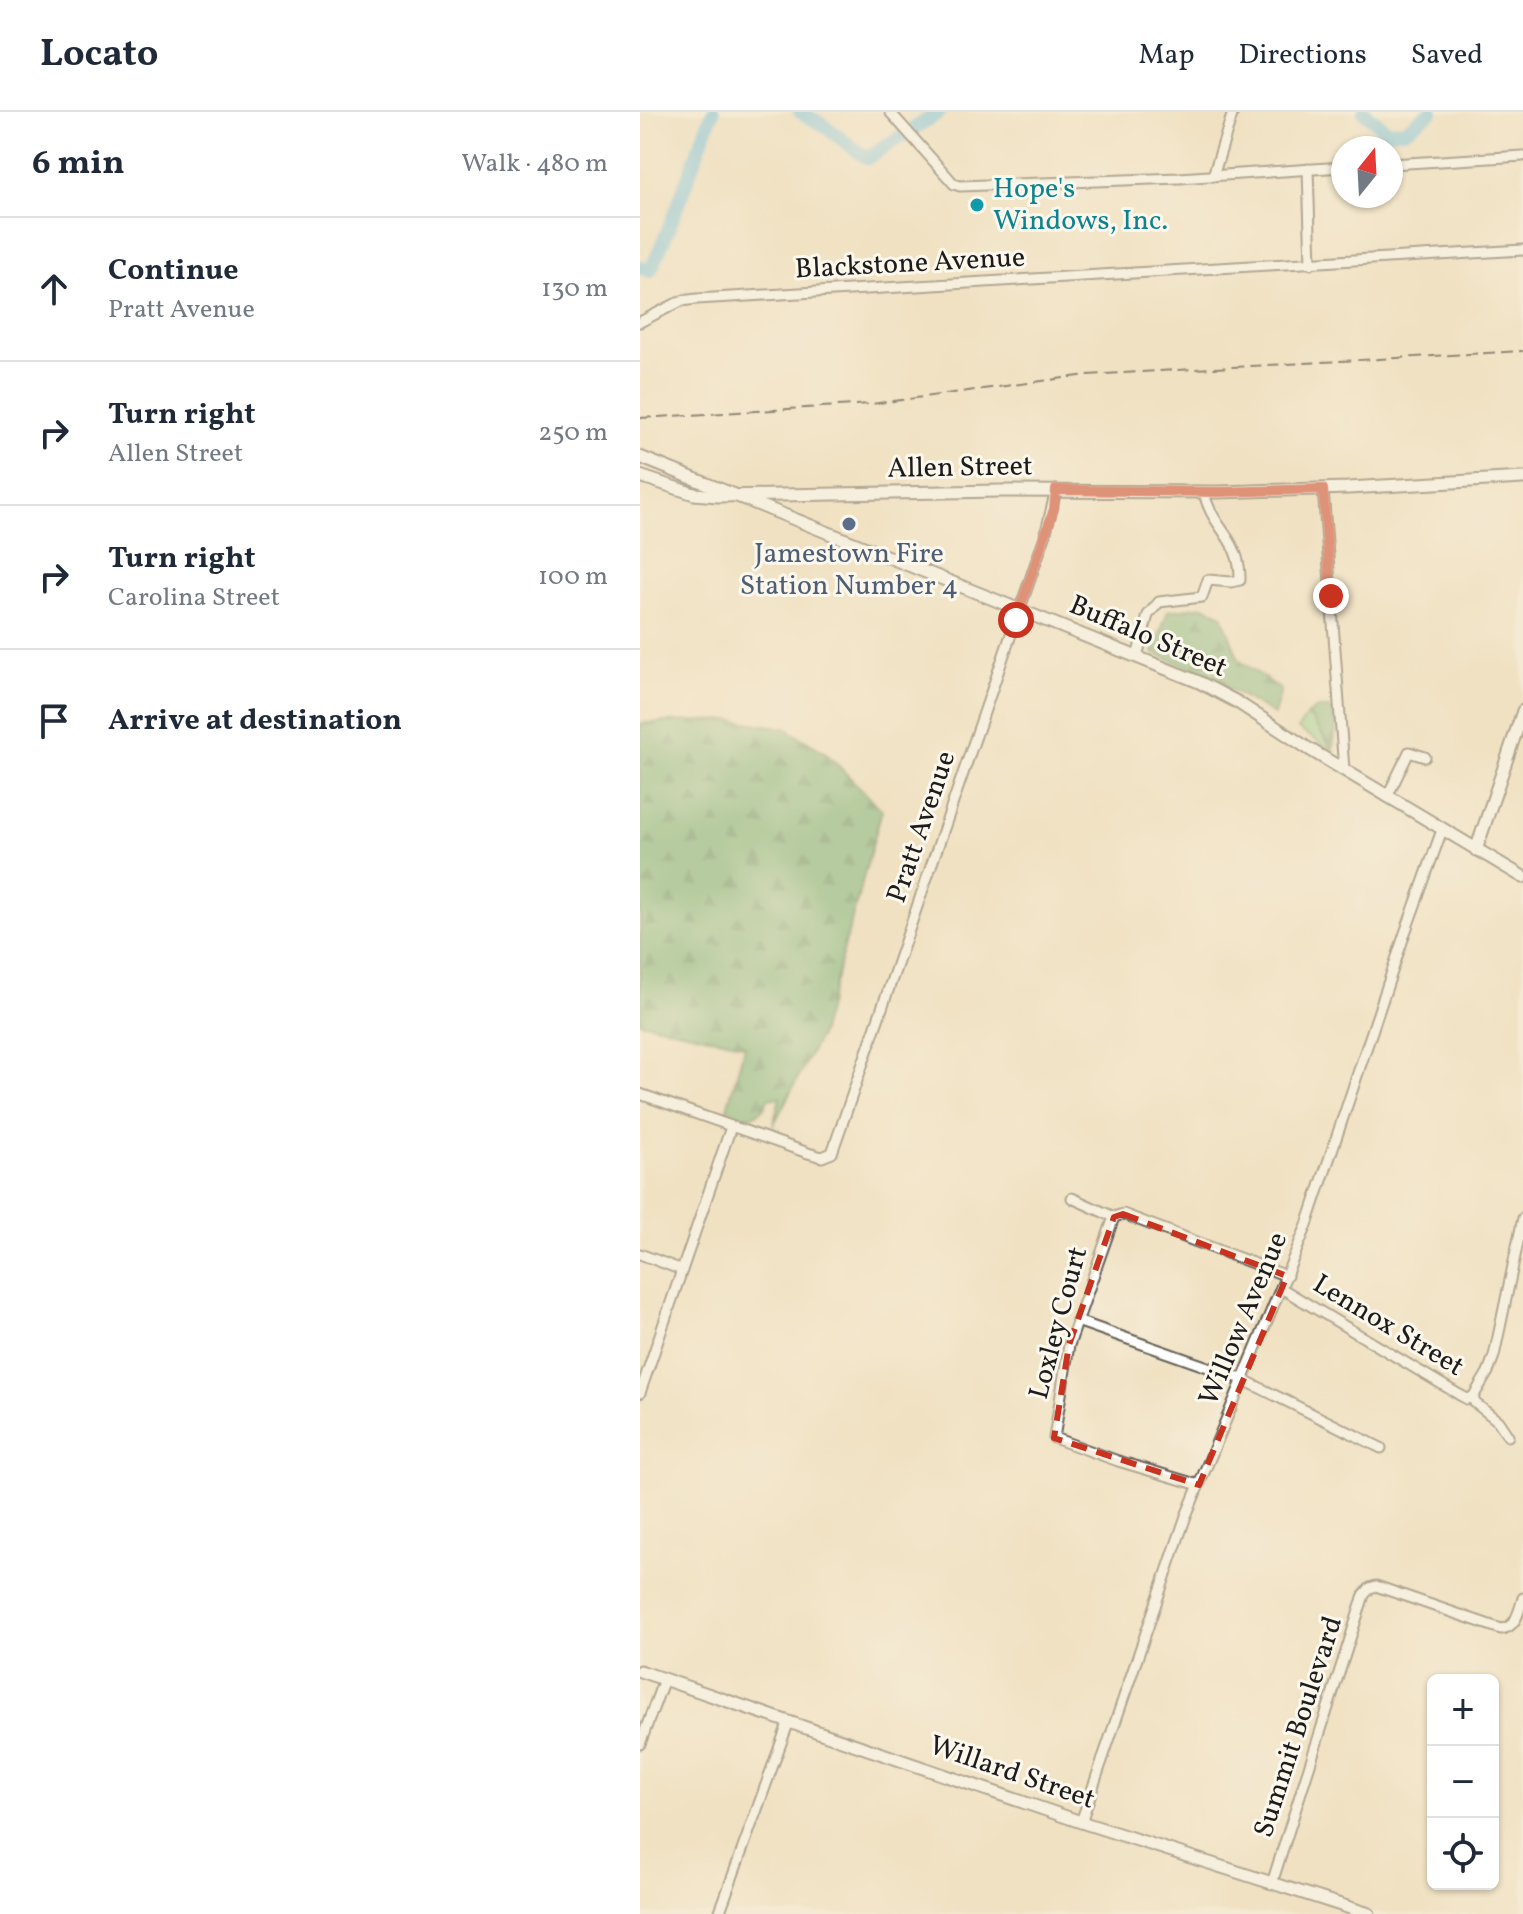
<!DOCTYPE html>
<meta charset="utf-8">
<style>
:root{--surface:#fff;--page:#f6f6f7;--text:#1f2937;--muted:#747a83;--line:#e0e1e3}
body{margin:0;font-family:Vollkorn,serif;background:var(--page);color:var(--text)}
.controls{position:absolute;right:24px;bottom:24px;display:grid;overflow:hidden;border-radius:12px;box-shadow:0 2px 6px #0004}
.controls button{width:72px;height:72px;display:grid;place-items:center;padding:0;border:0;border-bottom:2px solid var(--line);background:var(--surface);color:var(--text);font:40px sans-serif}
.compass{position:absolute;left:691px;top:24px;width:72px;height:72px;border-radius:50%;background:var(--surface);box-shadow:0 2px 6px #0004;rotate:18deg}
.stop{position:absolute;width:24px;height:24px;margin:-18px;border:6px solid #c8321e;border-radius:50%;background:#fff}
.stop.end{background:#c8321e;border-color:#fff;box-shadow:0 2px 8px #0008}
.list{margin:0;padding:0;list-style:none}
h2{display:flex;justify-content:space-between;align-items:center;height:104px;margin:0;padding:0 32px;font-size:34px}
h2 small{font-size:26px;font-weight:400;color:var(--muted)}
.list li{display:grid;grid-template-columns:52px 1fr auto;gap:24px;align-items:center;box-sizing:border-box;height:144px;padding:0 32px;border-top:2px solid var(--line)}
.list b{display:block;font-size:30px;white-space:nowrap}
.list p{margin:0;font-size:26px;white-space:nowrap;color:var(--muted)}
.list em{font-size:26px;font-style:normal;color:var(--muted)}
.icon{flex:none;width:44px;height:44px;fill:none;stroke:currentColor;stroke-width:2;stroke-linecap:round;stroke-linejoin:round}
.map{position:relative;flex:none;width:883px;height:1802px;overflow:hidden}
header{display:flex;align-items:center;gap:48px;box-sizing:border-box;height:112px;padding:0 40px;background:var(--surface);border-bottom:2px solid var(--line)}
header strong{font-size:38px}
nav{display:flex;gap:44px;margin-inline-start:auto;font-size:28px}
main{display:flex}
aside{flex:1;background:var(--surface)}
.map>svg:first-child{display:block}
</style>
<header>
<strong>Locato</strong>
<nav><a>Map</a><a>Directions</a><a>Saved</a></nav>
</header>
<main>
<aside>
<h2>6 min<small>Walk · 480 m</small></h2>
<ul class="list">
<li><svg class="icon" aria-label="ahead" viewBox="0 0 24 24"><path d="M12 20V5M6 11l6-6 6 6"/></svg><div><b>Continue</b><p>Pratt Avenue</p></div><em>130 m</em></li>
<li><svg class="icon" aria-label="right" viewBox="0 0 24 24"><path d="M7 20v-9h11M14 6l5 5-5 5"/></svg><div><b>Turn right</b><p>Allen Street</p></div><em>250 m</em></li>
<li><svg class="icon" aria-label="right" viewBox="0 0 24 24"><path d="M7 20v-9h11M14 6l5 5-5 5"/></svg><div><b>Turn right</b><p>Carolina Street</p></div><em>100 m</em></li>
<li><svg class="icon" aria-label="arrive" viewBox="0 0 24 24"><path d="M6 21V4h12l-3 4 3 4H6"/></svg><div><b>Arrive at destination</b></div></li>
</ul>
</aside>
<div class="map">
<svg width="883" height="1802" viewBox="0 0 883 1802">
<defs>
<pattern id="forest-firs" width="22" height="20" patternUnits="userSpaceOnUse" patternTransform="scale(2)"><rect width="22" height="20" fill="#6fb073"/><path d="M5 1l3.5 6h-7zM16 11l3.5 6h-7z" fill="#5a8e5e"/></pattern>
</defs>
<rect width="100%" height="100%" fill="#fbf7ec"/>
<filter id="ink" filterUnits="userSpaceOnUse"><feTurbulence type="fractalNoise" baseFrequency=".0125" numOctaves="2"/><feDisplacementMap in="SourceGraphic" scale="16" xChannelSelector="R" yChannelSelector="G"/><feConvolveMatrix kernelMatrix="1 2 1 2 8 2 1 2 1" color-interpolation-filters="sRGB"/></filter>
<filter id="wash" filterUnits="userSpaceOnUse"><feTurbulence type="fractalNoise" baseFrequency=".006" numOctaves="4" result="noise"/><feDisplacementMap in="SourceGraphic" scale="32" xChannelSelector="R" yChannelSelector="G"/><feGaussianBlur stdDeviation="1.8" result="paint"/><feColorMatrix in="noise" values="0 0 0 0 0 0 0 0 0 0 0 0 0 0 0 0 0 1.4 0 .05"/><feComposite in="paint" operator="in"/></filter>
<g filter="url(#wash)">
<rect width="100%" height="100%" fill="#f0e1c2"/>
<polygon fill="#8acd86" stroke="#537451" stroke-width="2" points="668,602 695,640 658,617"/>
<g fill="url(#forest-firs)" stroke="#466648" stroke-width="2">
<polygon points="564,494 582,503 599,548 641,578 634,603 561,560 513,541 528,499"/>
<polygon points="677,596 692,597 697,608 693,638 668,602"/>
<path d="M93,608l52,8 41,25 56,57 -62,225 -47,91 7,-29 -12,2c-7,21 -24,19 -43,16l20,-70 -105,-23v-299z"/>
</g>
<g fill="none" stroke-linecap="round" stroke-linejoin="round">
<g stroke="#69c0e6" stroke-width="14">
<polyline points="160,0 180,11 227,46 300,0"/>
<polyline points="724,0 747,19 765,18 791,0"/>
<path d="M0,155l10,4c25,-51 41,-106 63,-159"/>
</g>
</g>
</g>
<g filter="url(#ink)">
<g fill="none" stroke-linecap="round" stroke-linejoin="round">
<g stroke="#666156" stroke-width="13">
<g id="minor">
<polyline points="250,0 314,72 320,74 539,66 703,55"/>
<polyline points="751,52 883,44"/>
<polyline points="668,57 671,152"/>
<polyline points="573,64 593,0"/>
<polyline points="0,210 41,189 57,187 883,138"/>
<polyline points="683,377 704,658"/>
<path d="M497,545l11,-42 11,-13 43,-5 6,-17 23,2 9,-2c1,-42 -29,-52 -36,-88"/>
<polyline points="747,685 769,640 785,645"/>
<polyline points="0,982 168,1041 182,1045 192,1041 405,424 416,378"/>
<polyline points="432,1086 474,1105 483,1102 647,1164"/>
<polyline points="474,1105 429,1233 414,1326 478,1349 559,1373"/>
<polyline points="0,1142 42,1158"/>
<polyline points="641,1176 818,1282 827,1287 833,1285"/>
<polyline points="437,1209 602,1267 741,1336"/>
<polyline points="0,1281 91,1015"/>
<polyline points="833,1285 848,1260 854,1244 883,1106"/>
<polyline points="833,1285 835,1291 858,1309 868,1324"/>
<polyline points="0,1632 24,1567"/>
<polyline points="441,1710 546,1404 667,1113 765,821 802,718"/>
<path d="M632,1771l92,-288 6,-7 6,-2 125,43c15,-1 18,-18 22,-31"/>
<polyline points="79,1802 149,1609"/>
</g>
</g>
<g stroke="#666156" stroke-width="15">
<g id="tertiary">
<polyline points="0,345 559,570 597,590 669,637 883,765"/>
<polyline points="0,364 54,382 78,384 360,379 578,380 708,376 883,366"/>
<polyline points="836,738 883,599"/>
<polyline points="0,1559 441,1710 729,1802"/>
</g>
</g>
<use href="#minor" stroke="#fff" stroke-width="9"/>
<use href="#tertiary" stroke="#fff" stroke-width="11"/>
<polyline stroke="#1c1c1c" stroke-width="2" stroke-dasharray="12 6" stroke-linecap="butt" points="0,306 231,292 447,263 883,239"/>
</g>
</g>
<g fill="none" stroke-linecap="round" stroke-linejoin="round" filter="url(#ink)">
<polyline stroke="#c8321e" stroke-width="10" points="376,508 414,397 416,378 578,380 683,377 691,484"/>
</g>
<path d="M0 0H883V1802H0ZM483,1102l164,62 -88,209 -145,-47 15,-93 45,-128z" fill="#f0e1c2" fill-opacity=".55" fill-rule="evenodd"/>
<path fill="none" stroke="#c8321e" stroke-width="6" stroke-dasharray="16 10" stroke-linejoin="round" d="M483,1102l164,62 -88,209 -145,-47 15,-93 45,-128z"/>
<circle fill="#0f9aa8" stroke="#fbf7ec" stroke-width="3" cx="337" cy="93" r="8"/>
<circle fill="#5c6f8a" stroke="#fbf7ec" stroke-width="3" cx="209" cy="412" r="8"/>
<g text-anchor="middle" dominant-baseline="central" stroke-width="6" stroke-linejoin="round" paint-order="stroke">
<g font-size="28" fill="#0d838f" stroke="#fbf7ec" text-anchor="start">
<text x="353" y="77">Hope's<tspan x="353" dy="32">Windows, Inc.</tspan></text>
</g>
<g font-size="28" fill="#1c1c1c" stroke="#fbf7ec">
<text transform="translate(270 152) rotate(-3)">Blackstone Avenue</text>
<text transform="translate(320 356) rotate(-1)">Allen Street</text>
<text transform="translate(508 525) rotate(23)">Buffalo Street</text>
<text transform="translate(282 715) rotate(-71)">Pratt Avenue</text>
<text transform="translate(604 1207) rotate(-67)">Willow Avenue</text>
<text transform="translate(419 1211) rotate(-75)">Loxley Court</text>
<text transform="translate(748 1214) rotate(31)">Lennox Street</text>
<text transform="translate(659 1615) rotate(-72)">Summit Boulevard</text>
<text transform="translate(372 1661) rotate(19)">Willard Street</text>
</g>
<g font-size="28" fill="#4e5e75" stroke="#fbf7ec">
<text x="209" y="442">Jamestown Fire<tspan x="209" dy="32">Station Number 4</tspan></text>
</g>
</g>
</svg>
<div class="controls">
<button>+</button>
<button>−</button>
<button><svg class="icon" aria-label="locate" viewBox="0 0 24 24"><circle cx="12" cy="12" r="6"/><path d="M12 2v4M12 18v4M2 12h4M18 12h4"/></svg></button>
</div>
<svg class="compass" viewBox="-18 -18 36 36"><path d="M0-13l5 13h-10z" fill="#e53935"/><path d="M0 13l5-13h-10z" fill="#747a83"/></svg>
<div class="stop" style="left:376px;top:508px"></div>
<div class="stop end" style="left:691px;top:484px"></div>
</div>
</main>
